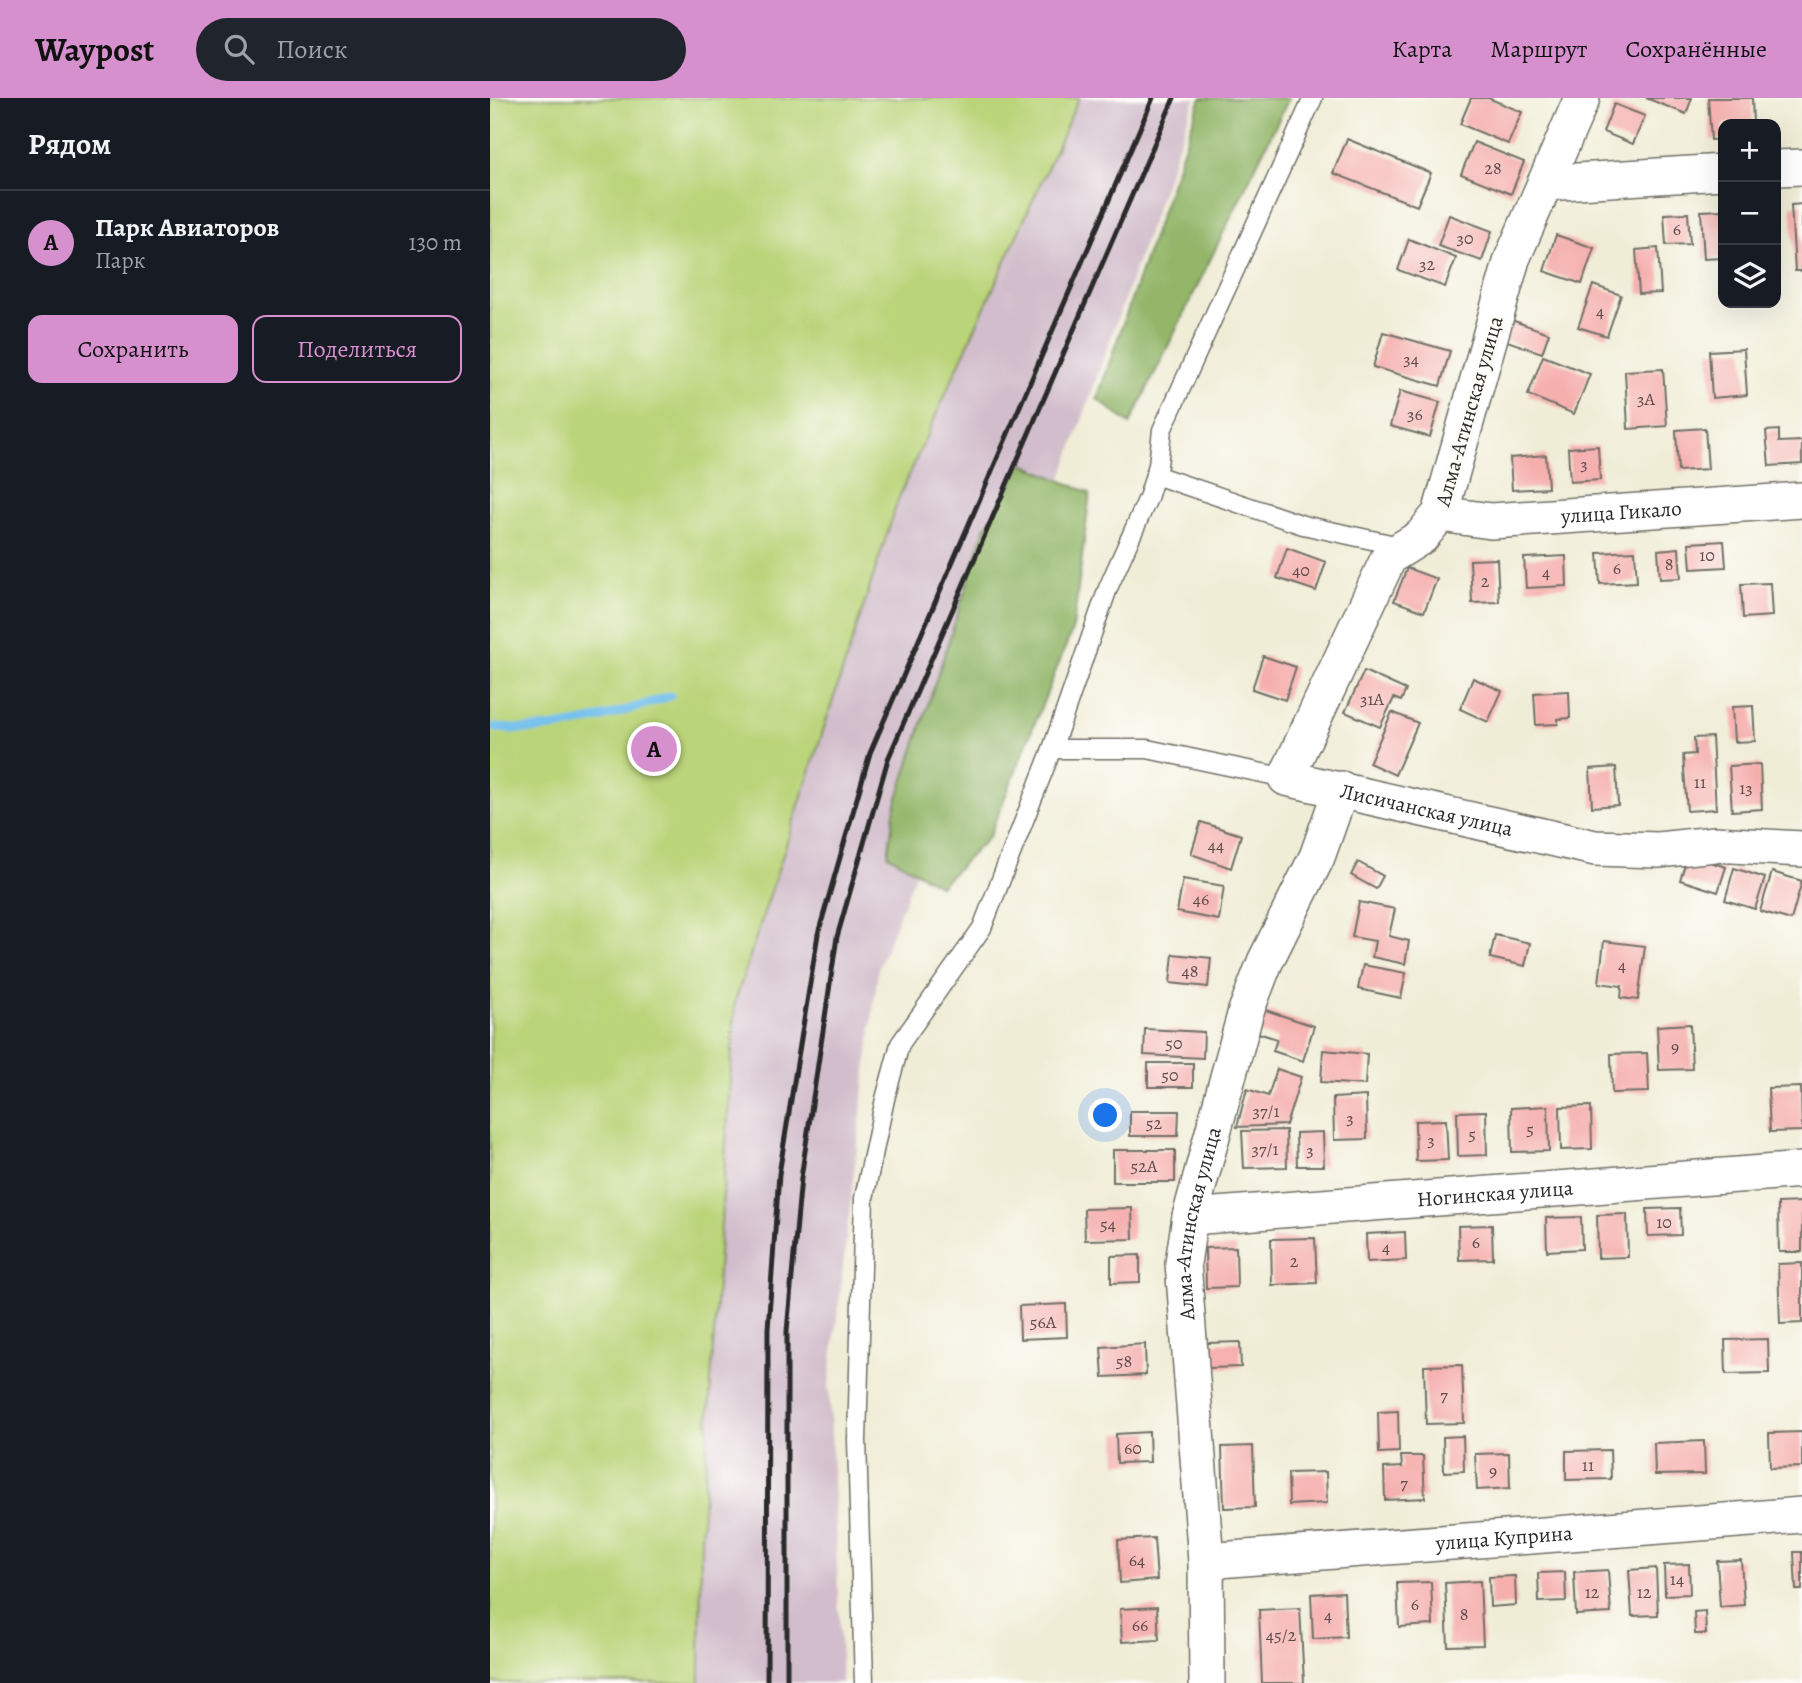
<!DOCTYPE html>
<html lang="ru">
<meta charset="utf-8">
<style>
:root{--surface:#171b24;--page:#20242c;--text:#f1f3f6;--muted:#9ea1a6;--line:#363941;--accent:#d690ce}
body{margin:0;font-family:Alegreya,serif;background:var(--page);color:var(--text)}
.controls{position:absolute;right:21px;top:21px;display:grid;overflow:hidden;border-radius:14px;box-shadow:0 7px 28px #0002}
.controls button{width:63px;height:63px;display:grid;place-items:center;padding:0;border:0;border-bottom:2px solid var(--line);background:var(--surface);color:var(--text);font:35px sans-serif}
.you{position:absolute;left:616px;top:1018px;width:24px;height:24px;margin:-18px;border:5px solid #fff;border-radius:50%;background:#1a73e8;box-shadow:0 0 0 10px #1a73e833}
.badge{display:grid;place-items:center;width:46px;height:46px;border-radius:50%;background:var(--accent);color:#111;font-size:23px;font-weight:700}
.pin{position:absolute;translate:-50% -50%;border:4px solid #fff;box-shadow:0 2px 7px #0006}
.list{margin:0;padding:0;list-style:none}
h2{display:flex;justify-content:space-between;align-items:center;height:91px;margin:0;padding:0 28px;font-size:30px}
h2 small{font-size:23px;font-weight:400;color:var(--muted)}
.list li{display:grid;grid-template-columns:46px 1fr auto;gap:21px;align-items:center;box-sizing:border-box;height:105px;padding:0 28px;border-top:2px solid var(--line)}
.list b{display:block;font-size:26px;white-space:nowrap}
.list p{margin:0;font-size:23px;white-space:nowrap;color:var(--muted)}
.list em{font-size:23px;font-style:normal;color:var(--muted)}
.actions{display:flex;gap:14px;padding:21px 28px}
.actions a{flex:1;padding:16px 0;border:2px solid var(--accent);border-radius:14px;text-align:center;font-size:24px;color:var(--accent)}
.actions .main{background:var(--accent);color:#111}
.icon{flex:none;width:38px;height:38px;fill:none;stroke:currentColor;stroke-width:2;stroke-linecap:round;stroke-linejoin:round}
.map{position:relative;flex:none;width:1312px;height:1585px;overflow:hidden}
header{display:flex;align-items:center;gap:42px;box-sizing:border-box;height:98px;padding:0 35px;background:var(--accent);color:#111}
header strong{font-size:33px}
nav{display:flex;gap:38px;margin-inline-start:auto;font-size:24px}
.search{width:490px;height:63px;background:var(--page);display:flex;align-items:center;gap:18px;box-sizing:border-box;padding:0 24px;border-radius:38px;color:var(--muted);font-size:26px}
main{display:flex}
aside{flex:1;background:var(--surface)}
.map>svg:first-child{display:block}
</style>
<header>
<strong>Waypost</strong>
<div class="search"><svg class="icon" aria-label="search" viewBox="0 0 24 24"><circle cx="10" cy="10" r="6"/><path d="M15 15l6 6"/></svg>Поиск</div>
<nav><a>Карта</a><a>Маршрут</a><a>Сохранённые</a></nav>
</header>
<main>
<aside>
<h2>Рядом<small></small></h2>
<ul class="list">
<li><span class="badge">A</span><div><b>Парк Авиаторов</b><p>Парк</p></div><em>130 m</em></li>
</ul>
<div class="actions"><a class="main">Сохранить</a><a>Поделиться</a></div>
</aside>
<div class="map">
<svg width="1312" height="1585" viewBox="0 0 1312 1585">
<rect width="100%" height="100%" fill="#fdfcf7"/>
<filter id="ink" filterUnits="userSpaceOnUse"><feTurbulence type="fractalNoise" baseFrequency=".0143" numOctaves="2"/><feDisplacementMap in="SourceGraphic" scale="14" xChannelSelector="R" yChannelSelector="G"/><feConvolveMatrix kernelMatrix="1 2 1 2 8 2 1 2 1" color-interpolation-filters="sRGB"/></filter>
<filter id="wash" filterUnits="userSpaceOnUse"><feTurbulence type="fractalNoise" baseFrequency=".00686" numOctaves="4" result="noise"/><feDisplacementMap in="SourceGraphic" scale="28" xChannelSelector="R" yChannelSelector="G"/><feGaussianBlur stdDeviation="1.57" result="paint"/><feColorMatrix in="noise" values="0 0 0 0 0 0 0 0 0 0 0 0 0 0 0 0 0 1.4 0 .05"/><feComposite in="paint" operator="in"/></filter>
<g filter="url(#wash)">
<rect width="100%" height="100%" fill="#f0edd7"/>
<polygon fill="#d1bdcb" points="548,0 705,0 498,590 388,871 339,1287 352,1585 162,1585 220,799"/>
<polygon fill="#bad479" stroke="#728052" stroke-width="2" points="0,0 589,0 409,399 245,904 211,1441 210,1585 0,1585"/>
<g fill="#93b669" stroke="#5f704a" stroke-width="2">
<polygon points="711,0 799,0 640,326 607,301"/>
<polygon points="533,366 600,395 583,530 499,739 450,788 398,757 405,709 495,431"/>
</g>
<g fill="none" stroke-linecap="round" stroke-linejoin="round">
<path stroke="#73c0ed" stroke-width="9" d="M0,629c64,9 120,-11 180,-31"/>
</g>
<g id="blocks">
<g fill="#f5afad">
<polygon points="981,0 998,0 1032,14 1018,46 970,26"/>
<polygon points="1156,0 1202,0 1196,16"/>
<polygon points="1218,0 1262,0 1263,26 1233,26 1233,41 1221,42"/>
<polygon points="1124,6 1155,18 1143,46 1113,34"/>
<polygon points="857,41 941,75 927,108 843,75"/>
<polygon points="984,44 1034,64 1021,96 971,76"/>
<polygon points="1312,106 1312,173 1305,173 1301,107"/>
<polygon points="1233,112 1233,160 1214,161 1211,113"/>
<polygon points="1198,115 1200,146 1176,147 1174,116"/>
<polygon points="959,117 1002,133 992,163 948,148"/>
<polygon points="1066,137 1104,150 1092,186 1054,173"/>
<polygon points="919,141 966,160 955,189 908,172"/>
<polygon points="1168,150 1171,195 1149,196 1146,152"/>
<polygon points="1103,187 1131,197 1117,238 1088,229"/>
<polygon points="1021,222 1059,235 1052,255 1014,242"/>
<polygon points="893,234 960,253 950,288 883,269"/>
<polygon points="1254,251 1257,297 1222,300 1219,253"/>
<polygon points="1053,258 1100,276 1084,316 1038,297"/>
<polygon points="1173,271 1177,328 1138,331 1135,273"/>
<polygon points="910,293 950,304 940,339 900,328"/>
<polygon points="1215,330 1218,371 1188,373 1186,332"/>
<polygon points="1289,332 1289,344 1312,343 1312,366 1279,368 1276,333"/>
<polygon points="1108,348 1110,382 1080,384 1078,350"/>
<polygon points="1056,357 1058,390 1022,392 1020,360"/>
<polygon points="1234,443 1236,469 1201,471 1199,445"/>
<polygon points="797,450 836,464 826,493 787,480"/>
<polygon points="1189,450 1191,480 1170,481 1168,452"/>
<polygon points="1145,453 1147,484 1110,486 1108,455"/>
<polygon points="1076,458 1077,488 1036,490 1034,460"/>
<polygon points="1007,461 1009,504 982,505 980,462"/>
<polygon points="917,470 947,481 934,514 904,503"/>
<polygon points="1280,485 1282,518 1253,520 1251,486"/>
<polygon points="773,558 806,569 795,602 762,591"/>
<polygon points="874,573 916,592 911,603 904,600 890,629 855,614"/>
<polygon points="983,580 1012,593 998,624 970,611"/>
<polygon points="1079,593 1080,620 1068,621 1068,626 1046,627 1044,595"/>
<polygon points="1263,608 1265,643 1244,644 1242,609"/>
<polygon points="902,614 928,625 905,677 879,665"/>
<polygon points="1222,639 1226,711 1197,713 1193,657 1205,656 1204,640"/>
<polygon points="1270,666 1272,711 1242,713 1239,668"/>
<polygon points="1126,669 1128,707 1102,709 1100,671"/>
<polygon points="711,724 751,737 741,770 701,756"/>
<polygon points="1198,757 1236,769 1228,794 1190,782"/>
<polygon points="868,764 893,778 886,791 861,777"/>
<polygon points="1244,770 1275,780 1265,811 1235,802"/>
<polygon points="1282,774 1312,783 1301,822 1270,813"/>
<polygon points="693,781 734,788 729,822 687,814"/>
<polygon points="869,804 905,811 899,838 919,843 915,866 882,859 885,843 862,839"/>
<polygon points="1005,837 1040,845 1035,868 1000,860"/>
<polygon points="1114,843 1155,848 1148,902 1131,900 1132,888 1109,885"/>
<polygon points="683,856 721,860 718,889 680,885"/>
<polygon points="873,867 916,875 911,900 868,891"/>
<polygon points="775,912 824,928 813,963 783,953 787,941 768,935"/>
<polygon points="1200,926 1202,971 1169,972 1167,928"/>
<polygon points="655,931 714,934 713,960 654,957"/>
<polygon points="833,952 877,956 875,987 831,984"/>
<polygon points="1157,955 1159,994 1122,995 1121,956"/>
<rect x="658" y="965" width="45" height="24"/>
<polygon points="787,971 811,979 796,1027 747,1029 757,991 778,998"/>
<polygon points="1311,989 1312,1033 1280,1034 1278,990"/>
<polygon points="876,998 877,1041 844,1042 843,1000"/>
<polygon points="1058,1008 1059,1053 1022,1054 1021,1010"/>
<polygon points="1101,1008 1102,1051 1071,1052 1070,1009"/>
<polygon points="640,1013 689,1013 688,1038 640,1038"/>
<polygon points="996,1013 997,1057 968,1058 967,1014"/>
<polygon points="956,1022 958,1062 926,1063 925,1023"/>
<polygon points="796,1032 797,1069 754,1070 752,1033"/>
<polygon points="833,1034 834,1068 807,1068 806,1035"/>
<rect x="623" y="1052" width="62" height="32"/>
<polygon points="1312,1104 1312,1154 1289,1154 1288,1105"/>
<polygon points="642,1110 643,1141 595,1142 594,1111"/>
<polygon points="1190,1110 1191,1137 1158,1138 1157,1111"/>
<polygon points="1137,1116 1138,1159 1108,1160 1107,1117"/>
<polygon points="1091,1119 1092,1151 1057,1153 1056,1120"/>
<polygon points="1002,1127 1003,1161 969,1162 968,1128"/>
<polygon points="915,1134 916,1162 877,1164 876,1136"/>
<polygon points="825,1140 827,1185 782,1187 781,1141"/>
<polygon points="746,1149 747,1189 716,1190 715,1150"/>
<polygon points="650,1157 650,1184 621,1185 621,1158"/>
<polygon points="1312,1165 1312,1225 1290,1226 1288,1166"/>
<polygon points="576,1206 577,1239 530,1241 529,1208"/>
<polygon points="1278,1241 1279,1275 1236,1276 1235,1242"/>
<polygon points="750,1244 751,1269 718,1270 717,1245"/>
<polygon points="655,1246 656,1277 613,1279 611,1249"/>
<polygon points="972,1267 974,1325 936,1326 934,1268"/>
<polygon points="908,1313 909,1354 889,1355 888,1314"/>
<polygon points="659,1334 660,1364 627,1365 626,1336"/>
<polygon points="1312,1334 1312,1369 1280,1370 1279,1335"/>
<polygon points="973,1338 974,1373 954,1374 953,1339"/>
<polygon points="1214,1343 1215,1376 1165,1377 1164,1345"/>
<polygon points="763,1348 765,1409 734,1410 732,1349"/>
<polygon points="1120,1352 1121,1381 1076,1382 1076,1353"/>
<polygon points="1019,1355 1020,1390 987,1392 985,1356"/>
<polygon points="911,1358 933,1358 935,1400 895,1402 894,1370 912,1369"/>
<polygon points="836,1374 837,1405 799,1407 798,1375"/>
<polygon points="664,1440 667,1482 630,1485 628,1442"/>
<polygon points="1304,1454 1312,1454 1312,1492 1306,1492"/>
<polygon points="1251,1462 1254,1507 1230,1509 1227,1463"/>
<polygon points="1199,1466 1200,1496 1175,1497 1174,1467"/>
<polygon points="1166,1470 1168,1517 1142,1518 1139,1472"/>
<polygon points="1118,1472 1121,1515 1086,1517 1084,1474"/>
<polygon points="1075,1474 1076,1503 1049,1504 1048,1475"/>
<polygon points="1025,1478 1026,1507 1000,1509 999,1479"/>
<polygon points="990,1483 993,1547 958,1548 955,1485"/>
<polygon points="941,1484 943,1527 909,1529 907,1485"/>
<polygon points="854,1494 856,1539 823,1541 821,1496"/>
<polygon points="667,1509 669,1542 632,1544 630,1511"/>
<polygon points="810,1510 814,1585 772,1585 769,1512"/>
<polygon points="1215,1513 1216,1536 1205,1536 1204,1514"/>
</g>
</g>
</g>
<g filter="url(#ink)">
<use href="#blocks" fill-opacity="0" stroke="#706f67" stroke-width="2"/>
<g fill="none" stroke-linecap="round" stroke-linejoin="round">
<g stroke="#706f67" stroke-width="21">
<g id="lane">
<polyline points="665,377 813,427 914,449"/>
<polyline points="562,651 657,651 796,680"/>
<polyline points="374,1585 367,1342 374,1100 395,1001 410,946 492,830 562,651 618,490 658,400 668,367 672,332 823,0"/>
</g>
</g>
<g stroke="#706f67" stroke-width="38">
<g id="street">
<path id="s1" d="M1092,0l-70,161 -72,255 -19,23 -32,20 -103,221 309,70 63,2 57,-6 87,5"/>
<polyline points="1286,70 1312,69"/>
<polyline points="1055,85 1233,74"/>
<path id="s2" d="M950,416l51,7 311,-21"/>
<path id="s3" d="M700,1119l612,-47"/>
<path id="s4" d="M716,1463l596,-46"/>
<path id="s5" d="M717,1585l-1,-122 -23,-298 7,-46 56,-206 19,-49 52,-105 24,-68"/>
</g>
</g>
<use href="#lane" stroke="#fff" stroke-width="18"/>
<use href="#street" stroke="#fff" stroke-width="35"/>
<g stroke="#2b2b2b" stroke-width="5">
<polyline points="277,1585 278,1231 289,1076 328,836 380,655 663,0"/>
<polyline points="297,1585 297,1233 311,1080 347,839 398,661 684,0"/>
</g>
</g>
</g>
<g text-anchor="middle" dominant-baseline="central" stroke-width="6" stroke-linejoin="round" paint-order="stroke">
<g font-size="18" fill="#5e4c4c">
<text x="1003" y="70">28</text>
<text x="1187" y="131">6</text>
<text x="975" y="140">30</text>
<text x="937" y="166">32</text>
<text x="1110" y="213">4</text>
<text x="921" y="261">34</text>
<text x="1156" y="301">3А</text>
<text x="925" y="316">36</text>
<text x="1094" y="366">3</text>
<text x="1217" y="457">10</text>
<text x="1179" y="466">8</text>
<text x="1127" y="470">6</text>
<text x="811" y="472">40</text>
<text x="1056" y="474">4</text>
<text x="995" y="483">2</text>
<text x="882" y="601">31А</text>
<text x="1210" y="684">11</text>
<text x="1256" y="690">13</text>
<text x="726" y="747">44</text>
<text x="711" y="801">46</text>
<text x="1132" y="867">4</text>
<text x="700" y="873">48</text>
<text x="684" y="945">50</text>
<text x="1185" y="949">9</text>
<text x="680" y="977">50</text>
<text x="776" y="1013">37/1</text>
<text x="860" y="1020">3</text>
<text x="664" y="1025">52</text>
<text x="1040" y="1031">5</text>
<text x="982" y="1036">5</text>
<text x="941" y="1042">3</text>
<text x="775" y="1051">37/1</text>
<text x="820" y="1052">3</text>
<text x="654" y="1068">52А</text>
<text x="1174" y="1124">10</text>
<text x="618" y="1126">54</text>
<text x="986" y="1144">6</text>
<text x="896" y="1149">4</text>
<text x="804" y="1163">2</text>
<text x="553" y="1224">56А</text>
<text x="634" y="1263">58</text>
<text x="954" y="1297">7</text>
<text x="643" y="1350">60</text>
<text x="1098" y="1367">11</text>
<text x="1003" y="1373">9</text>
<text x="914" y="1385">7</text>
<text x="647" y="1462">64</text>
<text x="1187" y="1481">14</text>
<text x="1102" y="1494">12</text>
<text x="1154" y="1494">12</text>
<text x="925" y="1506">6</text>
<text x="974" y="1516">8</text>
<text x="838" y="1517">4</text>
<text x="650" y="1527">66</text>
<text x="791" y="1537">45/2</text>
</g>
<g font-size="21" fill="#2b2b2b" stroke="#fdfcf7">
<text transform="translate(979 313) rotate(-74)">Алма-Атинская улица</text>
<text stroke="none"><textPath href="#s2" startOffset="182">улица Гикало</textPath></text>
<text stroke="none"><textPath href="#s1" startOffset="896">Лисичанская улица</textPath></text>
<text stroke="none"><textPath href="#s3" startOffset="306">Ногинская улица</textPath></text>
<text stroke="none"><textPath href="#s5" startOffset="462">Алма-Атинская улица</textPath></text>
<text stroke="none"><textPath href="#s4" startOffset="299">улица Куприна</textPath></text>
</g>
</g>
</svg>
<div class="controls">
<button>+</button>
<button>−</button>
<button><svg class="icon" aria-label="layers" viewBox="0 0 24 24"><path d="M12 4l9 5-9 5-9-5zM3 14l9 5 9-5"/></svg></button>
</div>
<div class="you"></div>
<div class="pin badge" style="left:164px;top:651px">A</div>
</div>
</main>
